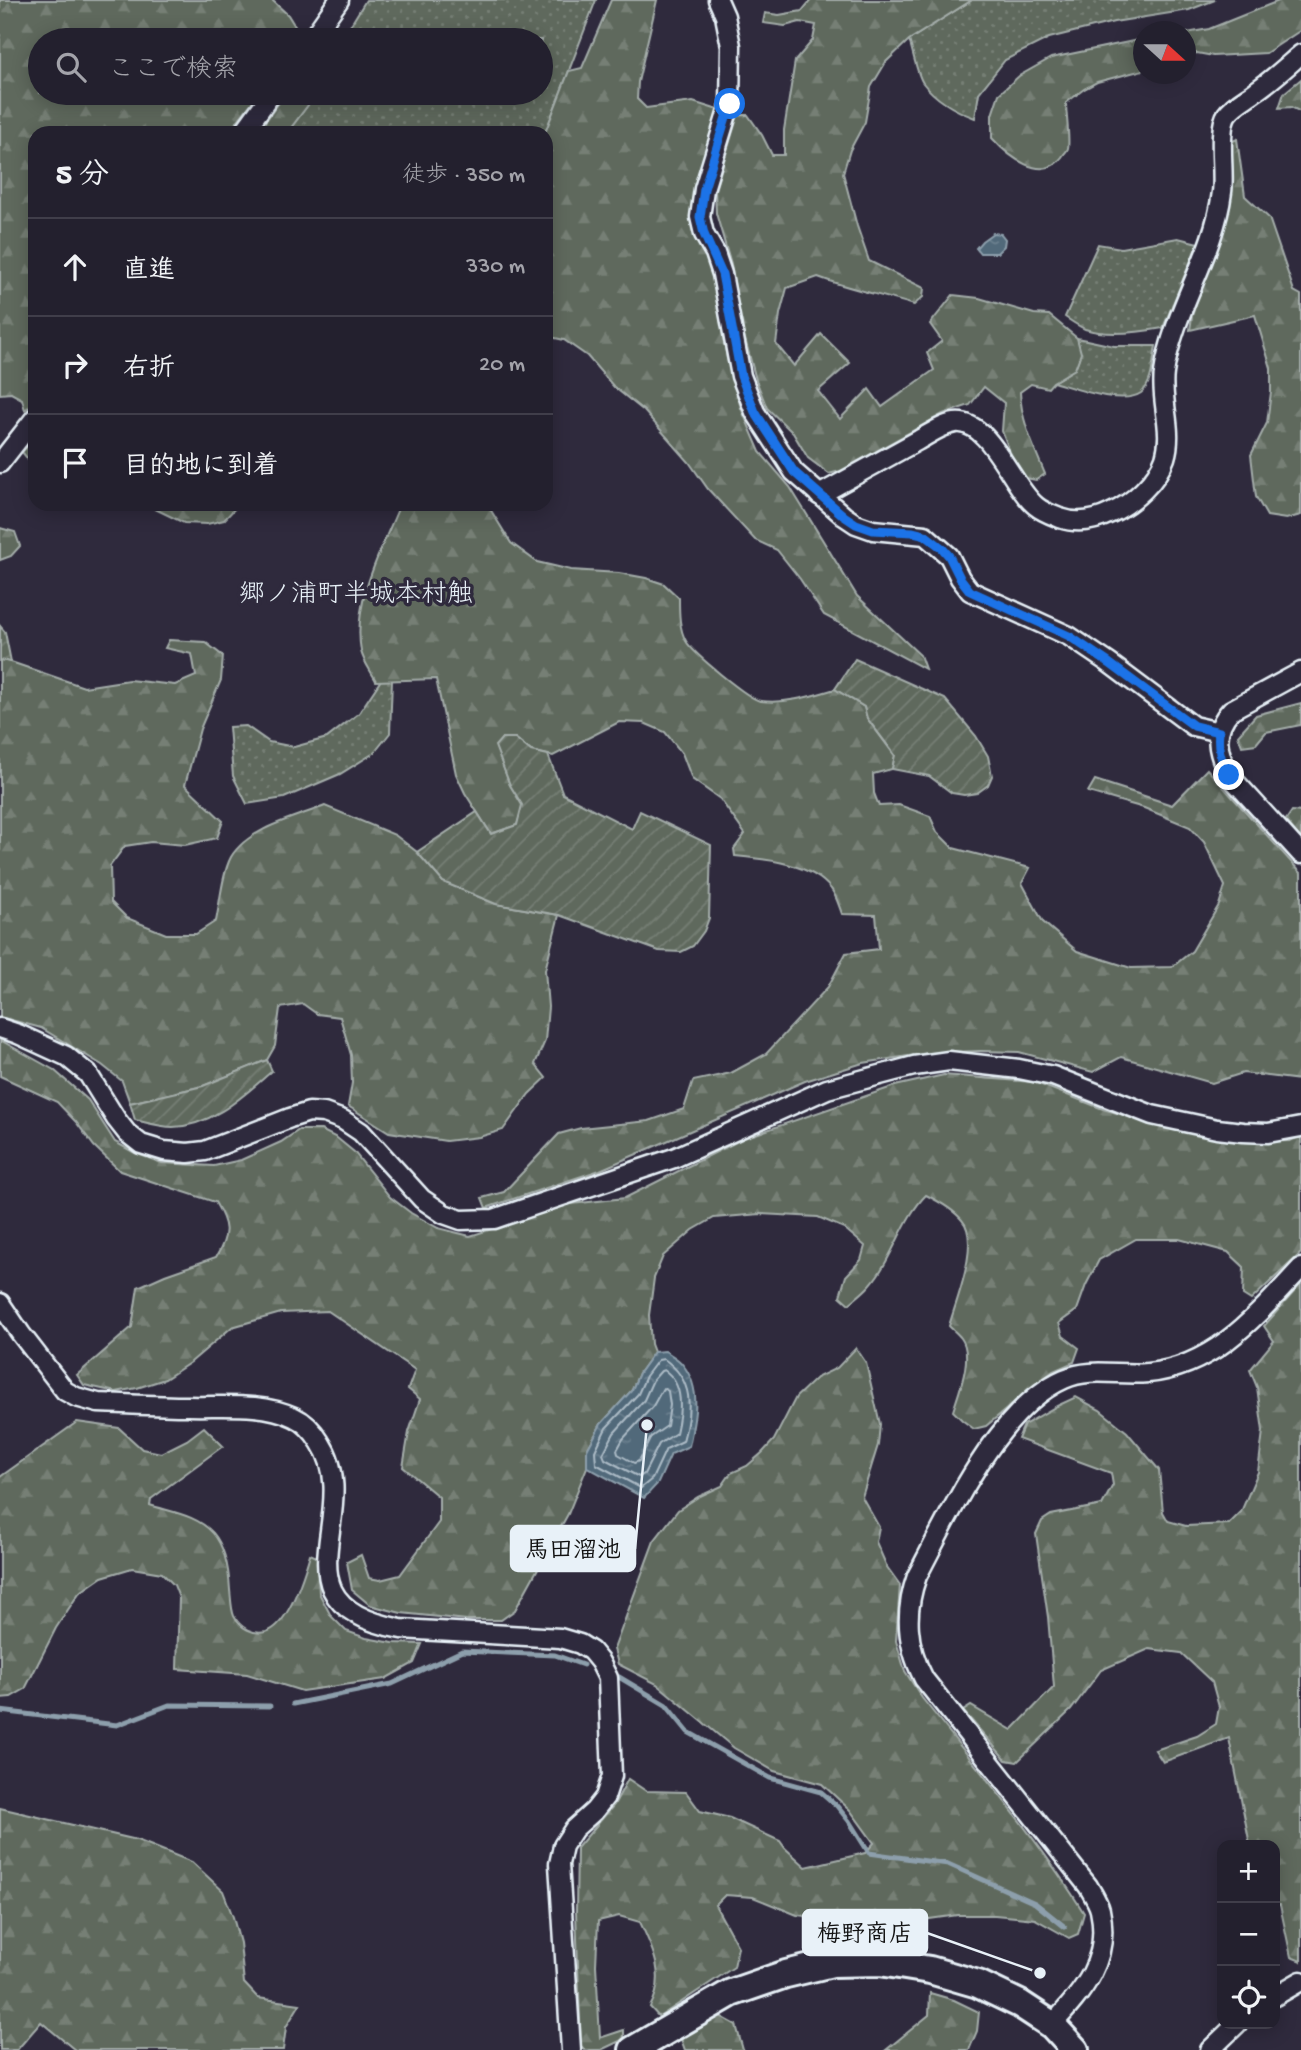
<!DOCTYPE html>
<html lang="ja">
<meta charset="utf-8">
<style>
:root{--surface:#23202e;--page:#2b2836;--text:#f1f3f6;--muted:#a3a3aa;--line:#403e4a}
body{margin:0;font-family:"Gochi Hand","Klee One",sans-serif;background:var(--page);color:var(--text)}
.controls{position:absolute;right:21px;bottom:21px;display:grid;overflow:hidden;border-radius:14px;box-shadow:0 4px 18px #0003}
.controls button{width:63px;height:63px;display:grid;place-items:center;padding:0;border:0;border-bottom:2px solid var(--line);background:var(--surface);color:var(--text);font:35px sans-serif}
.compass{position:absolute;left:1133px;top:21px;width:63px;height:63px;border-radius:50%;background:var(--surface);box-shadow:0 4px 18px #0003;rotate:111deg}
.stop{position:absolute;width:21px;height:21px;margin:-16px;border:5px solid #1a73e8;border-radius:50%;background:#fff}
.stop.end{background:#1a73e8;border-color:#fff;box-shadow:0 2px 7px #0008}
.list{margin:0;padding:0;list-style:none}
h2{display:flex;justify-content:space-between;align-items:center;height:91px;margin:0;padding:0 28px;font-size:30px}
h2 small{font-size:23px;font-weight:400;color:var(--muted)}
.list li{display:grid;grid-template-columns:46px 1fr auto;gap:21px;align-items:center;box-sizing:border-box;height:98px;padding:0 28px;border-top:2px solid var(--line)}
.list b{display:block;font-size:26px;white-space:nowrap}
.list em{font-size:23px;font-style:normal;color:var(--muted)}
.icon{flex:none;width:38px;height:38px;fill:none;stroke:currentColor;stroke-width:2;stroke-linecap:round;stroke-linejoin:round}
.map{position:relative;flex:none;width:1301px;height:2050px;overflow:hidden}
.search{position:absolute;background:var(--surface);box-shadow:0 4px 18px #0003;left:28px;top:28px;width:525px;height:77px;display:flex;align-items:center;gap:18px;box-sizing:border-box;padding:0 24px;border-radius:38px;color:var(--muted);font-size:26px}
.panel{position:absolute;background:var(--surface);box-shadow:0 4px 18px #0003;left:28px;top:126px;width:525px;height:385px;border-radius:21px}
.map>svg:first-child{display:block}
</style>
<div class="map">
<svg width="1301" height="2050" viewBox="0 0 1301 2050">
<defs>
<pattern id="grass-dots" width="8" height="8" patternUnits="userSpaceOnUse" patternTransform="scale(1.75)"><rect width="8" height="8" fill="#5f695d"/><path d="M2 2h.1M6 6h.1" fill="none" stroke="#767f75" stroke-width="1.8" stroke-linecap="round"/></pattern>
<pattern id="forest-firs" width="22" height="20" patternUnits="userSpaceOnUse" patternTransform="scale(1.75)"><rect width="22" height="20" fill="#5f695d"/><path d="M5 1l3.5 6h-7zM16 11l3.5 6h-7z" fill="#767f75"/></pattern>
<pattern id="garden-furrows" width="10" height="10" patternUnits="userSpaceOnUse" patternTransform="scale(1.75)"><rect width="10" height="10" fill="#5f695d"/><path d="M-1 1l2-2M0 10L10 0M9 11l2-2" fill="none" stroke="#767f75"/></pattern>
<pattern id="water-ripples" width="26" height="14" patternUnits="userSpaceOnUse" patternTransform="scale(1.75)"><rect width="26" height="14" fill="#51697a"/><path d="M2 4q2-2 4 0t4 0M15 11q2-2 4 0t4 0" fill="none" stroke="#6a7f8e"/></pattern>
</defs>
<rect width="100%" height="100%" fill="#2f2a3d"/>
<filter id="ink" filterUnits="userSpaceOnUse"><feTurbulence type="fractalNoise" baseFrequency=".0143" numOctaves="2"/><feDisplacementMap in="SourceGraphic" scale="14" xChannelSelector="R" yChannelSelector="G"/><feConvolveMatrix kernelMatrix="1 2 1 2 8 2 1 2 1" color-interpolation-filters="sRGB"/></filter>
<g filter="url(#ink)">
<g fill="url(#grass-dots)" stroke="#a4adaa" stroke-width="2">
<polygon points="366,0 596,0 545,133 287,133 317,93 541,93 541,40 344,40 347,31"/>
<path d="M972,0h243l-26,10 -75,12 -65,16 -44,22 -26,33 -4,25c-19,-7 -39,-18 -52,-35 -6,-8 -10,-32 -14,-43z"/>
<path d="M1178,238l20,5 -35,85c-22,4 -57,8 -78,1 -7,-3 -14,-8 -20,-12l33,-73 23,4z"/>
<path d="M1077,338l37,8h42c-3,13 -3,38 -15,47 -19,13 -67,-5 -88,-11 22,-13 31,-17 24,-44z"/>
<polygon points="381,680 392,680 390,733 374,753 340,774 284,798 247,804 233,776 229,727 246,726 269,742 294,747 327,738 359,713"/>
</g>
<g fill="url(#forest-firs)" stroke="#a4adaa" stroke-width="2">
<polygon points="0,0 272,0 288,15 296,28 294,40 40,40 40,93 259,93 228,133 35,133 35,402 25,410 22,399 11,393 0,394"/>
<polygon points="611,0 657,0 638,82 637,99 646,108 693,102 718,110 709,145 694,187 693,226 710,259 727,359 741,408 760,452 790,487 857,596 920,655 925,669 824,615 800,579 777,550 755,540 708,489 689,462 644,411 614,387 587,356 564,340 546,336 545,133 569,71 582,68"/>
<path d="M811,0h161l-63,40 -23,22 -15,25 -6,35 -15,28 -7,23 14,53 12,35 55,27 -1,9 -9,8c-32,-10 -65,-16 -96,-28l-31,11 -7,26 -4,30 18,22 27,-32 29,29 -32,28 22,28 29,-30 13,18 52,-37 -7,-17 15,-12 -12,-17 23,-29 26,3 55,16 15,1 28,23 4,15 -6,16 -22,13 -5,6 -17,-4 -11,8c1,29 14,55 25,82l-9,6 -10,-2 -7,-8 -7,-13 -10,-26 2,-28 -20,-16 -14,18 -27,9 -103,57 -11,3 -21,-16 -15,-25 -26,-25 -11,-28 -15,-56 -10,-59 -15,-52 -1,-23 23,-75h10l14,20 10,20h12v-25l11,-69 18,-21 3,-15 -16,-3 -15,4 -22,-3 2,-10 14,2 23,-4z"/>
<polygon points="1281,0 1301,0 1301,30 1266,53 1213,56 1197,53 1186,55 1186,33 1209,29"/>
<polygon points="335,25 347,31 344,40 324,40"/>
<path d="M1143,39v31l-46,12 -13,7 -18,14c0,10 4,38 2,45 0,2 -5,7 -6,9 -20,27 -54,-1 -70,-19v-23l7,-21 20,-18 32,-18z"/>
<polygon points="1301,79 1301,112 1291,107 1279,108 1284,93"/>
<polygon points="286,93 317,93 287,133 257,133"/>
<polygon points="1237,139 1245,196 1269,218 1294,291 1301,295 1301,515 1286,519 1267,516 1256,497 1251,455 1267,423 1271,392 1271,368 1255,315 1190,330 1192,316 1227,209 1229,143"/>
<polygon points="35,437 35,468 22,452"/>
<polygon points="145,504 239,504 224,520 207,524 184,523"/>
<path d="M400,504h87l24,39 26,19 34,8 48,3 27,5 18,6 15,14c0,14 0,31 7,43 6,11 63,59 75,60 26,3 50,-5 74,-12l29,18 3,11 28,38 -3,13 -19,5 1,19 5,13 20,-1 31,11 7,16 16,16 77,20 -8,15 21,39 34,29 54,17 41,-1 20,-16 27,-46 6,-19 -21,-44 -14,-15 -46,-19 -56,-16 7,-12 77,25 35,-36 94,104v207l-58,-7 -31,10 -91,-26 -28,15 -74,-20 -39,-1 -52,2 -65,10 -58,18 -205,89 -114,38 -4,-10 22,-6 55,-58 22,-6 68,-7 35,-12 9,-28 38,-8 35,-19 62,-67 18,-34 33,-4 -3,-34 -34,-1c-3,-8 -6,-19 -11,-25 -20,-26 -66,-30 -96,-33l-1,-7 11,-15 -25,-35 -28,-20 -10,-26 -17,-21 -21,-9 -25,-1 -66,34 -22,-5 -16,-13h-13l-6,9 14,38 13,20 -6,20 -26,9 -26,-41 -9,-19 -20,-95 -60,2c-5,-10 -13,-20 -15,-30 -9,-50 21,-102 39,-147z"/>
<polygon points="0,528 15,532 20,546 11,556 0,560"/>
<path d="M169,640l36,2 18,14 -2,24 -21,49 -15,56 38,36 -6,17 -32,7 -34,-3 -26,4 -15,20 1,36 16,16 39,16h30l20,-13c4,-18 6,-47 15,-64 17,-29 65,-40 94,-51l70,29 22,17 26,30 53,22 63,11 -14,55 3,37 -3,34 -10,23 11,14 -17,16 -26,36 -24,7 -33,4 -57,-9 -41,-26 4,-23 -1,-28 -11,-38 -23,-3 -14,-10 -23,4 -5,38 -8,14 -64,26 -73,17 -8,-22 -20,-16 -61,-37 -41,-11v-357l11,2 73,25 45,-7 46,5 21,-9 -4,-22 -27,-6z"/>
<polygon points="1301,703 1301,725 1266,732 1256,744 1242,746 1238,735 1256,715"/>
<polygon points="1292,811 1301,812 1301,839 1286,820"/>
<path d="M0,1040l54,30 34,30 27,42 20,11 27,10 52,3 27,-6 40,-18 18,-12h22l16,8 17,14 36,45 21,16 27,15 32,8 101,-32 54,-6 119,-60 151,-52 49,-11 90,7 69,27 76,22 59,11 52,-1 11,-5v117l-50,47 -8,-5 1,-28 -16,-15 -49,-13h-43l-37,21 -13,25 -9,25 -18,13 4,13 16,12 -5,14 -21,9 -67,55 -12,3 -12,-9 -9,-9c6,-19 21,-56 8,-73 -3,-4 -8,-8 -12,-12 7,-25 32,-85 13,-106 -9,-11 -24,-19 -36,-25 -24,24 -33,64 -56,90 -6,7 -14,13 -21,19l-9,-8 6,-20 15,-16 4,-14 -21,-18 -26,-11 -58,-3 -46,4 -21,12 -30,26 -9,22 -5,37 2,29 3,8 -15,21 -7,17 -31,34 -14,26v17l-19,47 -53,96 -14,10h-34l-66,-7 -31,-8 -18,-15 -5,-28 14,-7 8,23 11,2 20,-5 39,-53v-25l-36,-30 6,-35 11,-33 -12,-10 7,-19 -87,-59 -47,2 -49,14 -41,35 -26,17 -28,9 -21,4 -32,-7 -7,-10 55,-48 6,-40 27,-12 51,-18c14,-23 12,-33 -1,-55l-95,-31 -26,-25 -18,-24 -19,-20 -57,-26z"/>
<polygon points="1301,1284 1301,1961 1291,1957 1280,1905 1275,1905 1275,1845 1250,1845 1229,1738 1163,1762 1155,1750 1197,1736 1216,1724 1219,1707 1212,1682 1181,1653 1149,1649 1101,1670 1071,1710 1017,1762 1006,1760 963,1711 971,1706 1012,1730 1054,1687 1048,1617 1036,1534 1042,1521 1051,1515 1102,1505 1113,1485 1111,1473 1018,1439 1024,1425 1057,1406 1076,1397 1100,1410 1127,1432 1159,1470 1163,1512 1168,1521 1186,1526 1229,1524 1241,1512 1258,1472 1263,1431 1257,1387 1250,1370 1274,1341 1264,1326"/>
<path d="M856,1348l10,15 14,61 -2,21 -16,52 17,30 -3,15 11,25 13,18 -4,56 9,30 17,27c55,70 115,139 162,215l-6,21 -9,4 -34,-19 -40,-4h-37l-43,6 -40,12 -28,-6 -23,-9 -27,-3 -44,-18 -28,-2 -10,10 23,42 -4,20 -75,50 -9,-10c17,-29 3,-58 -10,-85l-21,-6 -21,5 -2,44 4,73 24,-8v9l-23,11h-16l-4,-4 -5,-134 1,-64 37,-43 14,-26 18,12 40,1 14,19 30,7 50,23 5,7 21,19 59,-14 9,-10 -24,-33 -28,-26 -48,-13 -40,-23 -77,-64 -39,-20 -4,-15 40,-108 24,-31 20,-13 24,-11 9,-13 16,-7 15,-13 12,-13 22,-43 20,-19 21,-10z"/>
<path d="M77,1422l42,6 23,21 19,4 26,-13 17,-13 19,19 -72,53 -1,6c21,7 47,10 63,28 13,15 16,39 17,57 1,8 1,19 4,26 6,12 19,19 32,16 22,-6 38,-57 44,-78l7,3 2,36 12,23 15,15 20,7 27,5 29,1 -8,19 -29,16 -83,12 -55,-17 -70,-5 2,-71 -5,-13 -12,-12 -30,-5 -30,9 -23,16 -23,35 -31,61 -14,8 -11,1v-221z"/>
<polygon points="0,1808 137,1840 192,1862 223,1891 233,1917 240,1943 244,1983 258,1998 300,2004 286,2027 283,2050 75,2050 41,2022 17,2050 0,2050"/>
<polygon points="930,1993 954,2000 979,2012 977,2031 969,2050 886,2050 929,2015"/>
<polygon points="720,2016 736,2025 743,2050 685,2050 681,2039 702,2023"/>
</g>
<g fill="url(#garden-furrows)" stroke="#a4adaa" stroke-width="2">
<polygon points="0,626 5,632 11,662 0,660"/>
<polygon points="855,659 945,699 976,736 988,756 992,776 988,785 977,793 964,795 952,793 929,776 892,769 895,755 867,718 864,707 835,689"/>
<polygon points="502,738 515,738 531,751 548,755 563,794 632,829 640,811 711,845 709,918 704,931 693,946 681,952 659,951 559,915 496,904 443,882 417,852 477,812 491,834 517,825 522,805 510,785 495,746"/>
<path d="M267,1060l5,11c-28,24 -59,55 -99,56 -12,0 -25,-4 -38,-7l-5,-17 73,-17z"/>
</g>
<g fill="url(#water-ripples)" stroke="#8d9fac" stroke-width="2">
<polygon points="993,233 1001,234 1005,239 1004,246 997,253 980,253 976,248 982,241"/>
<path d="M665,1351c6,4 14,8 18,14 19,24 12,54 6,81l-18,8 -13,29 -14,15 -57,-31v-17l14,-26 31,-34 7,-17 15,-21z"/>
</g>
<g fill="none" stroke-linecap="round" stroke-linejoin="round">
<g stroke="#acbbc6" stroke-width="2">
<path d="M664,1359c30,21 28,50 19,82l-17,8 -14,30 -11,9 -45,-24 -1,-13 11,-23 32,-34 8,-18 12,-16z"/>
<path d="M664,1370c21,14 17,42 12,63l-17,11 -15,30 -5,3 -34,-18 -2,-5 11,-21 30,-33 9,-20 8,-9z"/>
<polygon points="663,1388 668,1391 670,1405 667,1426 651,1437 639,1461 634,1463 618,1454 617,1450 623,1439 653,1406"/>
</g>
<g stroke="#8d9fac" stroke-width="5">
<polyline points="619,1677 666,1705 688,1732 770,1778 821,1792 836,1805 849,1821 869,1853 948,1864 1035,1903 1065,1927"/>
<polyline points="293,1704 392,1684 462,1651 555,1655 583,1665"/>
<polyline points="0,1711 117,1725 169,1705 270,1706"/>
</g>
<g stroke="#e8f1f8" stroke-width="23">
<g id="street">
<polyline points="718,0 725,16 731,46 730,104 704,189 700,217 704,234 715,253 722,274 741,376 755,412 794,472 844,516 856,524 873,530 925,535 949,556 960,578 970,591 1069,636 1109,663 1193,726 1219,732"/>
<polyline points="311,40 339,0"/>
<polyline points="243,133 272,93"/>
<polyline points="0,463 35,418"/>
<path d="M819,495c33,-18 65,-36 98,-54 11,-6 24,-16 38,-18 35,-4 56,63 81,83 7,6 16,9 24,12 17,6 35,3 51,-5 22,-10 46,-32 54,-55 9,-28 -5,-57 -1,-85 9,-63 50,-117 58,-181 3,-19 -5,-63 5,-78 7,-10 20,-16 29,-23 16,-11 30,-24 45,-37"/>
<path d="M1301,672l-70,38c-19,21 -14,42 -2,65l72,79"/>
<polyline points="0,1028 18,1034 66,1056 88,1074 116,1119 127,1133 141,1144 164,1151 188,1153 205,1151 290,1118 309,1112 324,1113 343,1120 361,1132 422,1199 444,1214 461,1220 494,1219 674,1158 827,1089 914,1066 949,1061 1019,1069 1053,1076 1152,1115 1217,1129 1243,1132 1268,1133 1301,1127"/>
<path d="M0,1303l21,31 44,57 11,6 22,6c30,1 60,3 90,3 34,1 74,-4 106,11 11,5 20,15 26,25 47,71 -54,162 81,187l159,9 20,6 11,7 9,11 8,16 4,98 -7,21 -11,14 -20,18 -11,17 -4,18 12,186"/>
<polyline points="1275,1996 1301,1981"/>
<path d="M1052,2025c31,-34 59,-65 48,-115 -2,-8 -8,-17 -12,-24l-164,-207c-18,-34 -20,-67 -7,-103 33,-62 81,-168 147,-197 27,-12 55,-3 84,-6 67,-6 110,-59 153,-105"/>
<polyline points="1210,2050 1237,2024"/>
</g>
</g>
<g stroke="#e8f1f8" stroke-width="32">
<polyline id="primary" points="633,2050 731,1993 786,1974 832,1963 880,1962 930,1970 978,1984 1020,2004 1052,2025 1075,2050"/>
</g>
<use href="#street" stroke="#2f2a3d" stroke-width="18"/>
<use href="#primary" stroke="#2f2a3d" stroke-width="26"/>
</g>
</g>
<g fill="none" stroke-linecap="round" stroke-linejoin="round" filter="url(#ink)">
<path stroke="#1a73e8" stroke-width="9" d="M730,104l-26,85 -4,28 4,17 18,40 19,102 14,36 39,60 50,44 12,8 17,6 40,2 12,3 17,13 7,8 11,22 10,13 99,45 40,27 85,63 25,6c-2,17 2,28 10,43"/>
</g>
<g text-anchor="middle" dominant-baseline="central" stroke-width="7" stroke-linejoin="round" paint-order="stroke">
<g font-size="26" fill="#e8f1f8" stroke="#2f2a3d">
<text x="356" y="596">郷ノ浦町半城本村触</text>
</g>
</g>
<path fill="none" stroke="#e8f1f8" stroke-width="2.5" d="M647 1425L635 1549M1040 1973L927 1933"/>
<g fill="#e8f1f8" stroke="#2f2a3d" stroke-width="2.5">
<circle cx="647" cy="1425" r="7"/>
<circle cx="1040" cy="1973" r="7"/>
</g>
<g fill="#e8f1f8" stroke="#e8f1f8" stroke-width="2.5">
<rect x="511" y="1526" width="124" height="45" rx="7"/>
<rect x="803" y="1910" width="124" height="45" rx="7"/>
</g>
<g font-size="24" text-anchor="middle" font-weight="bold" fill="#111">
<text x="573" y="1557">馬田溜池</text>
<text x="865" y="1941">梅野商店</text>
</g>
</svg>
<div class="controls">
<button>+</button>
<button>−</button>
<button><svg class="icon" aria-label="locate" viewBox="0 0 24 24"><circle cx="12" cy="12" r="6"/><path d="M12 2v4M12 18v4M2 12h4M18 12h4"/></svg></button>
</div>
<svg class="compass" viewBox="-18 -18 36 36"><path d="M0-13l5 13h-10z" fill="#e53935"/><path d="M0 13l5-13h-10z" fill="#a3a3aa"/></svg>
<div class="stop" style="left:730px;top:104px"></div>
<div class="stop end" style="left:1229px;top:775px"></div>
<div class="search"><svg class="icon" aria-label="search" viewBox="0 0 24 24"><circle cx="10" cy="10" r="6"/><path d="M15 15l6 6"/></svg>ここで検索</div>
<section class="panel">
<h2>5 分<small>徒歩 · 350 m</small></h2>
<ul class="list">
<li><svg class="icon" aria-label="ahead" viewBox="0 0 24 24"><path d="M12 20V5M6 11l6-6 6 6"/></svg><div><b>直進</b></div><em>330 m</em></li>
<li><svg class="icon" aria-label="right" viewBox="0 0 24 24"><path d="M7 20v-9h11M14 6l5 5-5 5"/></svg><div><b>右折</b></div><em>20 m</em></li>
<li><svg class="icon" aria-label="arrive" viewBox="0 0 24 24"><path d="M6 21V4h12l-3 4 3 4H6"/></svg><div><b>目的地に到着</b></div></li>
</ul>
</section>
</div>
